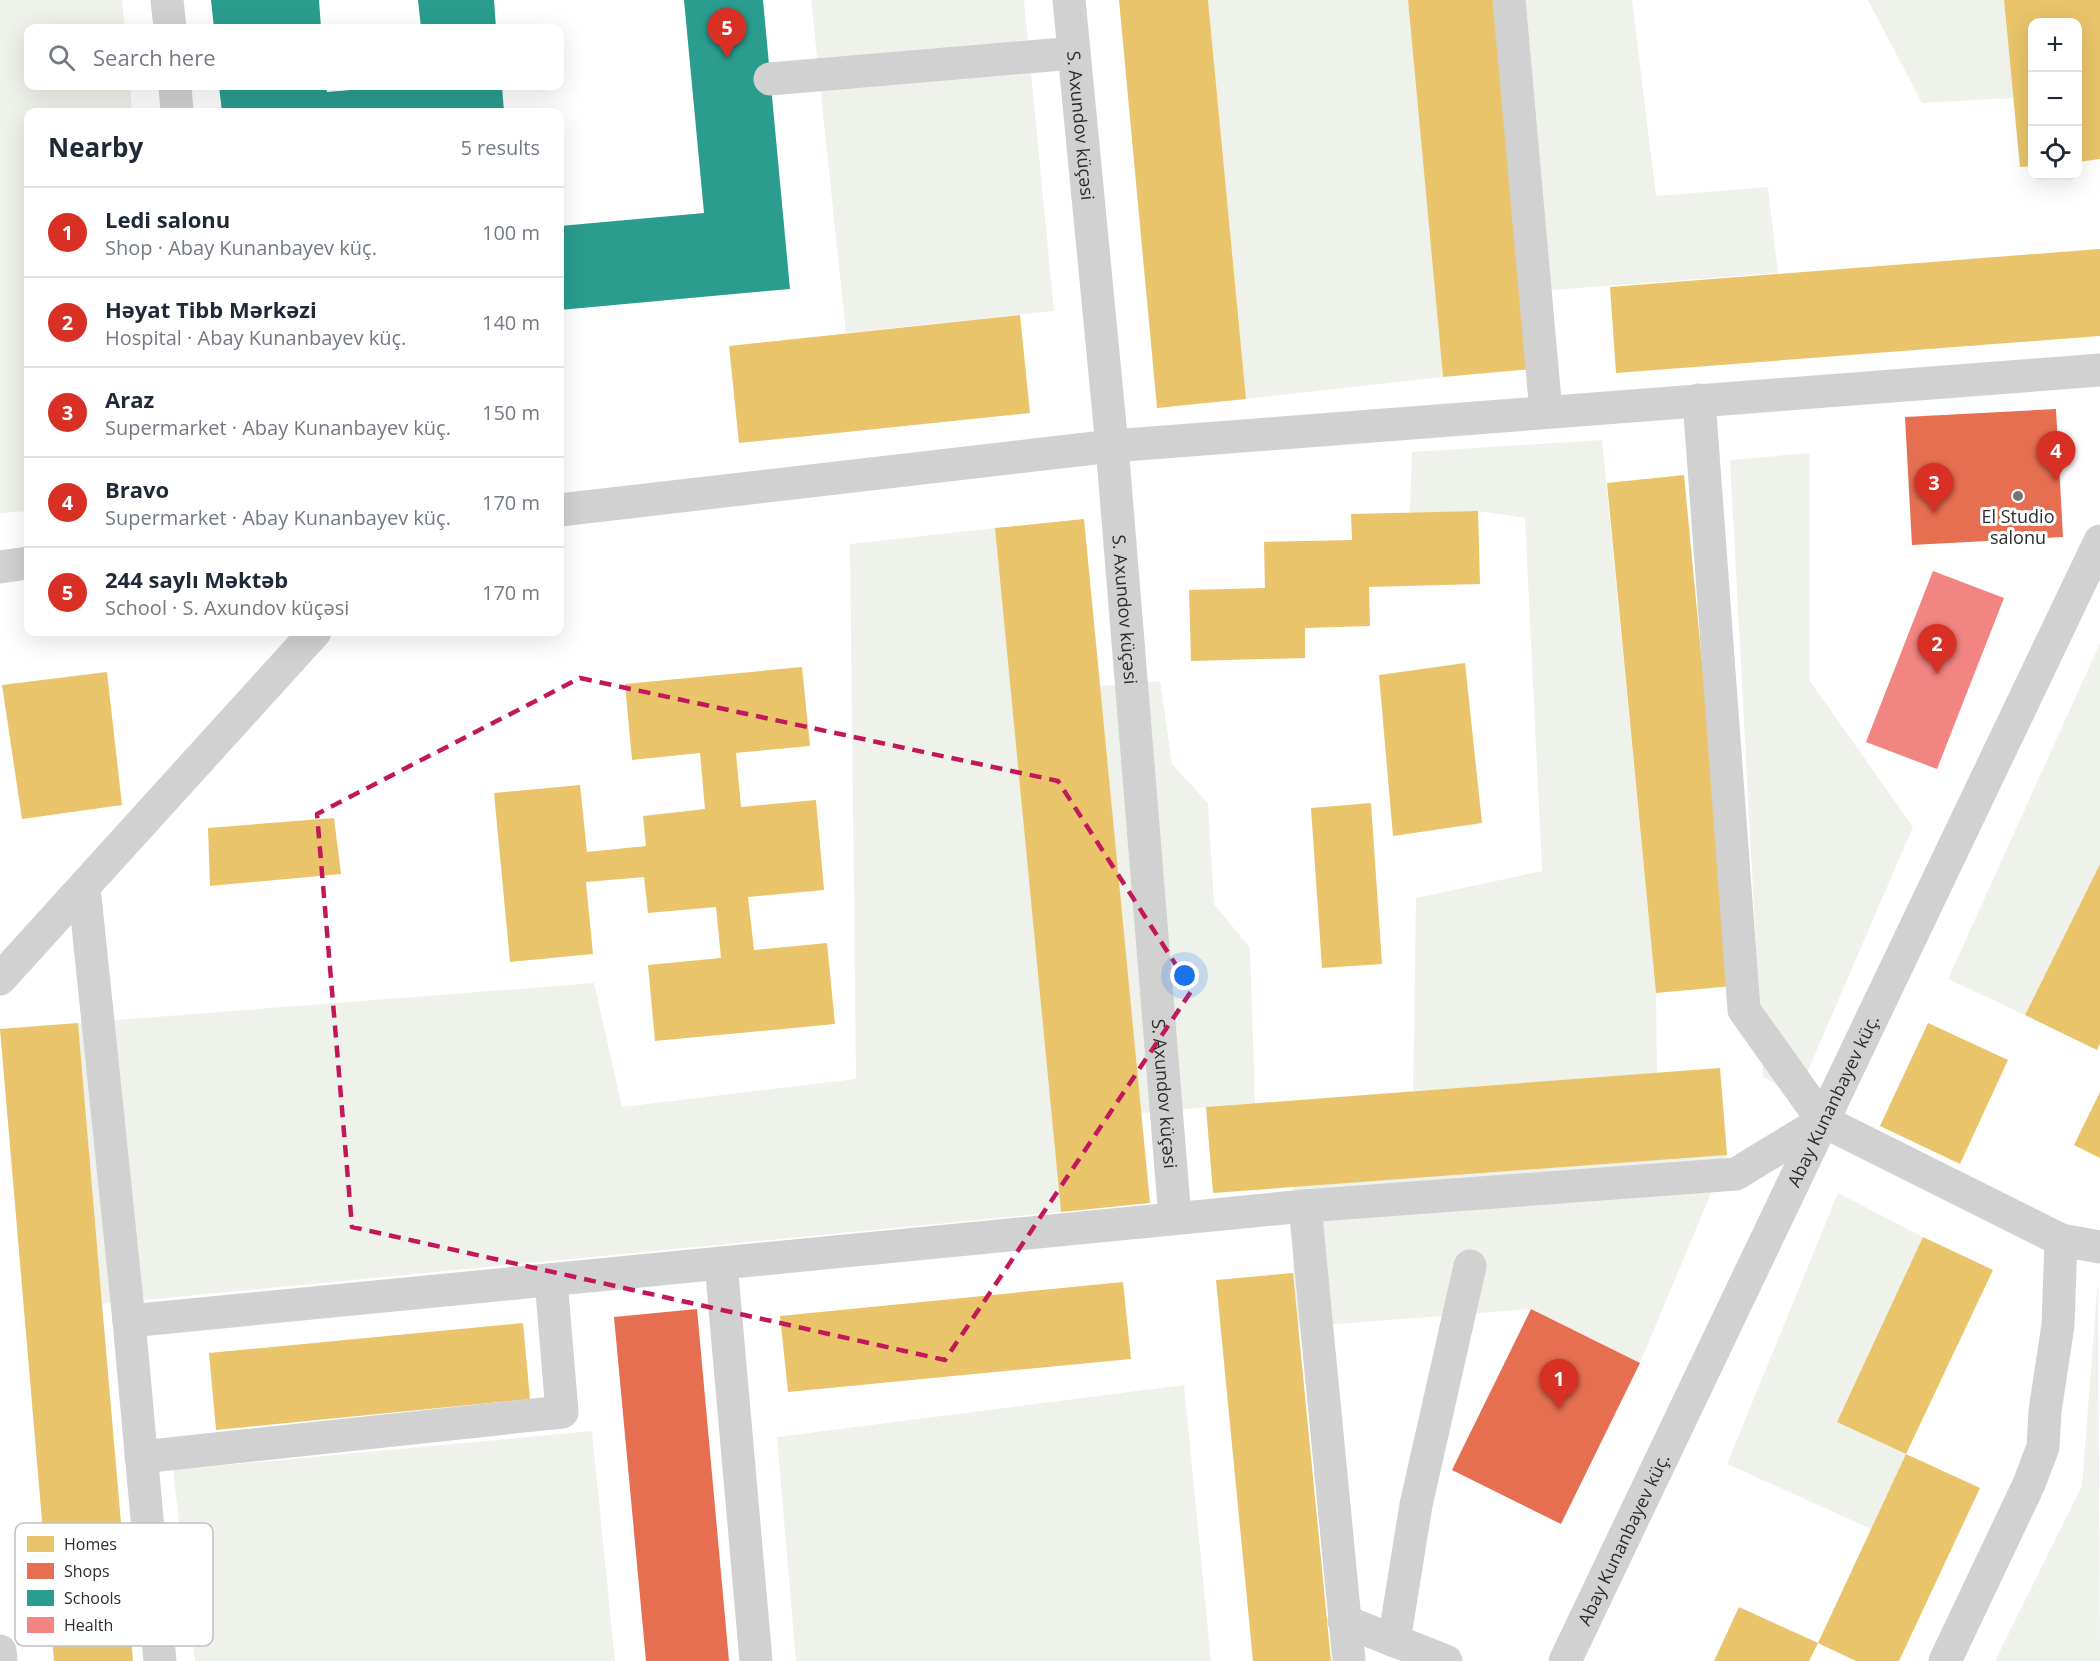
<!DOCTYPE html>
<meta charset="utf-8">
<style>
:root{--surface:#fff;--page:#f2f2f3;--text:#1f2937;--muted:#747a83;--line:#e0e1e3;--accent:#d93025}
body{margin:0;font-family:"Open Sans",sans-serif;background:var(--page);color:var(--text)}
.controls{position:absolute;right:18px;top:18px;display:grid;overflow:hidden;border-radius:12px;box-shadow:0 6px 24px #0002}
.controls button{width:54px;height:54px;display:grid;place-items:center;padding:0;border:0;border-bottom:2px solid var(--line);background:var(--surface);color:var(--text);font:30px sans-serif}
.you{position:absolute;left:1185px;top:976px;width:21px;height:21px;margin:-15px;border:4px solid #fff;border-radius:50%;background:#1a73e8;box-shadow:0 0 0 9px #1a73e833}
.badge{display:grid;place-items:center;width:39px;height:39px;border-radius:50%;background:var(--accent);color:#fff;font-size:20px;font-weight:700}
.pin{position:absolute;translate:-50% -50px;filter:drop-shadow(0 2px 3px #0008)}
.pin::after{content:'';position:absolute;top:32px;width:21px;height:18px;background:inherit;clip-path:polygon(0 0,100% 0,50% 100%)}
.list{margin:0;padding:0;list-style:none}
h2{display:flex;justify-content:space-between;align-items:center;height:78px;margin:0;padding:0 24px;font-size:26px}
h2 small{font-size:20px;font-weight:400;color:var(--muted)}
.list li{display:grid;grid-template-columns:39px 1fr auto;gap:18px;align-items:center;box-sizing:border-box;height:90px;padding:0 24px;border-top:2px solid var(--line)}
.list b{display:block;font-size:22px;white-space:nowrap}
.list p{margin:0;font-size:20px;white-space:nowrap;color:var(--muted)}
.list em{font-size:20px;font-style:normal;color:var(--muted)}
.icon{flex:none;width:33px;height:33px;fill:none;stroke:currentColor;stroke-width:2;stroke-linecap:round;stroke-linejoin:round}
.map{position:relative;flex:none;width:2100px;height:1661px;overflow:hidden}
.search{position:absolute;background:var(--surface);box-shadow:0 6px 24px #0002;left:24px;top:24px;width:540px;height:66px;display:flex;align-items:center;gap:15px;box-sizing:border-box;padding:0 21px;border-radius:12px;color:var(--muted);font-size:22px}
.panel{position:absolute;background:var(--surface);box-shadow:0 6px 24px #0002;left:24px;top:108px;width:540px;height:528px;border-radius:12px}
.map>svg:first-child{display:block}
</style>
<div class="map">
<svg width="2100" height="1661" viewBox="0 0 2100 1661">
<rect width="100%" height="100%" fill="#fff"/>
<g fill="#eef2eb">
<polygon points="0,0 122,0 125,28 28,28 28,86 130,86 132,112 28,112 28,511 0,513"/>
<polygon points="811,0 1024,0 1054,311 846,333"/>
<polygon points="1208,0 1408,0 1443,377 1246,399"/>
<polygon points="1497,0 1632,0 1656,196 1768,187 1778,273 1525,292"/>
<polygon points="1868,0 2004,0 2013,98 1922,103"/>
<polygon points="1602,440 1656,993 1657,1073 1413,1091 1416,898 1542,871 1525,518 1478,511 1410,513 1412,452"/>
<polygon points="1810,453 1810,681 1913,827 1797,1096 1763,1077 1730,460"/>
<polygon points="995,528 1061,1212 102,1304 78,1023 594,983 622,1107 856,1079 850,544"/>
<polygon points="2100,643 2100,864 2025,1015 1948,979"/>
<polygon points="1160,681 1172,764 1208,803 1214,904 1250,948 1255,1103 1141,1113 1100,686"/>
<polygon points="1727,1155 1640,1363 1531,1309 1298,1327 1293,1273 1293,1187"/>
<polygon points="1838,1193 1923,1237 1837,1422 1906,1454 1871,1529 1727,1464"/>
<polygon points="2098,1279 2100,1661 1995,1661 2082,1486"/>
<polygon points="1184,1385 1211,1661 796,1661 777,1437"/>
<polygon points="592,1431 615,1661 195,1661 173,1470"/>
</g>
<g fill="#e9c46a">
<polygon points="1119,0 1208,0 1246,399 1157,408"/>
<polygon points="1408,0 1497,0 1532,369 1443,377"/>
<polygon points="2004,0 2100,0 2100,159 2078,162 2078,22 2032,22 2032,166 2020,167"/>
<polygon points="2100,249 2100,336 1616,373 1610,287"/>
<polygon points="1020,315 1030,413 739,443 729,346"/>
<polygon points="1684,475 1733,986 1656,993 1607,483"/>
<polygon points="1478,511 1480,584 1369,587 1370,626 1305,628 1305,658 1191,661 1189,590 1265,588 1264,542 1352,540 1351,514"/>
<polygon points="1084,519 1150,1203 1061,1212 995,528"/>
<polygon points="1465,663 1482,823 1393,836 1379,675"/>
<polygon points="802,667 810,746 736,753 741,807 816,800 824,890 748,897 754,950 827,943 835,1024 655,1041 648,965 721,958 716,907 648,913 644,877 586,882 593,954 510,962 494,793 580,785 587,852 646,846 643,816 705,809 700,753 632,760 625,684"/>
<polygon points="107,672 122,805 22,819 2,685"/>
<polygon points="1371,803 1382,964 1322,968 1311,808"/>
<polygon points="334,818 341,874 210,886 208,828"/>
<polygon points="2100,864 2100,1043 2097,1050 2025,1015"/>
<polygon points="78,1023 102,1304 133,1661 54,1661 0,1029"/>
<polygon points="1928,1023 2008,1060 1960,1164 1880,1126"/>
<polygon points="1720,1068 1727,1155 1213,1193 1206,1107"/>
<polygon points="2100,1092 2100,1158 2074,1145"/>
<polygon points="1923,1237 1993,1270 1906,1454 1837,1422"/>
<polygon points="1293,1273 1331,1661 1253,1661 1216,1280"/>
<polygon points="1123,1282 1131,1359 788,1392 780,1316"/>
<polygon points="523,1323 530,1399 216,1430 209,1353"/>
<polygon points="1906,1454 1980,1488 1899,1661 1856,1661 1818,1643 1809,1661 1714,1661 1739,1607 1818,1643"/>
</g>
<g fill="#e76f51">
<polygon points="2056,409 2063,537 1912,545 1905,417"/>
<polygon points="697,1309 729,1661 646,1661 614,1317"/>
<polygon points="1531,1309 1640,1363 1561,1524 1452,1470"/>
</g>
<g fill="#2a9d8f">
<polygon points="211,0 319,0 321,28 214,28"/>
<polygon points="418,0 494,0 496,28 421,28"/>
<polygon points="684,0 763,0 790,289 560,310 560,226 704,213"/>
<polygon points="219,86 326,86 327,92 401,86 502,86 504,112 426,112 426,109 386,112 222,112"/>
</g>
<polygon fill="#f28482" points="1933,571 2004,598 1937,769 1866,742"/>
<g fill="none" stroke-linecap="round" stroke-linejoin="round">
<g stroke="#d1d1d1" stroke-width="33">
<polyline points="167,0 170,28"/>
<path id="s1" d="M1069,0l43,446 63,772"/>
<polyline points="1509,0 1546,412"/>
<polyline points="770,79 1074,53"/>
<polyline points="175,86 177,112"/>
<polyline points="1699,400 1744,1010 1823,1121 2061,1240 2100,1247"/>
<polyline points="560,510 1112,446 2100,370"/>
<polyline points="0,567 28,563"/>
<polyline points="84,887 129,1321 1305,1206 1349,1661"/>
<polyline points="0,979 315,632"/>
<polyline points="1305,1206 1736,1174 1823,1121"/>
<polyline points="721,1263 756,1661"/>
<polyline points="129,1321 160,1661"/>
<polyline points="141,1457 562,1412 551,1280"/>
<polyline points="1344,1621 1446,1661"/>
<polyline points="1394,1641 1416,1505 1470,1266"/>
<polyline points="0,1651 1,1661"/>
<path id="s2" d="M1565,1661l535,-1120"/>
<polyline points="1945,1661 2029,1484 2043,1447 2045,1411 2058,1325 2061,1240"/>
</g>
</g>
<path fill="none" stroke="#c2185b" stroke-width="4.5" stroke-dasharray="12 8" stroke-linejoin="round" d="M580,678l478,103 134,209 -247,370 -593,-133 -35,-413z"/>
<circle fill="#767676" stroke="#fff" stroke-width="2" cx="2018" cy="496" r="6"/>
<g text-anchor="middle" dominant-baseline="central" stroke-width="6" stroke-linejoin="round" paint-order="stroke">
<g font-size="18" fill="#2c2c2c" stroke="#fff">
<text stroke="none"><textPath href="#s1" startOffset="126">S. Axundov küçəsi</textPath></text>
<text stroke="none"><textPath href="#s1" startOffset="612">S. Axundov küçəsi</textPath></text>
<text stroke="none"><textPath href="#s1" startOffset="1098">S. Axundov küçəsi</textPath></text>
<text stroke="none"><textPath href="#s2" startOffset="621">Abay Kunanbayev küç.</textPath></text>
<text stroke="none"><textPath href="#s2" startOffset="135">Abay Kunanbayev küç.</textPath></text>
</g>
<g font-size="18" fill="#2c2c2c" stroke="#fff">
<text x="2018" y="516">El Studio<tspan x="2018" dy="21">salonu</tspan></text>
</g>
</g>
<rect x="15" y="1523" width="198" height="123" rx="9" fill="#fff" stroke="#c0c0c0" stroke-width="1.5"/>
<rect x="27" y="1536" width="27" height="16" fill="#e9c46a"/>
<rect x="27" y="1563" width="27" height="16" fill="#e76f51"/>
<rect x="27" y="1590" width="27" height="16" fill="#2a9d8f"/>
<rect x="27" y="1617" width="27" height="16" fill="#f28482"/>
<g font-size="16" fill="#2c2c2c">
<text x="64" y="1550">Homes</text>
<text x="64" y="1577">Shops</text>
<text x="64" y="1604">Schools</text>
<text x="64" y="1631">Health</text>
</g>
</svg>
<div class="controls">
<button>+</button>
<button>−</button>
<button><svg class="icon" aria-label="locate" viewBox="0 0 24 24"><circle cx="12" cy="12" r="6"/><path d="M12 2v4M12 18v4M2 12h4M18 12h4"/></svg></button>
</div>
<div class="you"></div>
<div class="pin badge" style="left:1559px;top:1409px">1</div>
<div class="pin badge" style="left:1937px;top:674px">2</div>
<div class="pin badge" style="left:1934px;top:513px">3</div>
<div class="pin badge" style="left:2056px;top:481px">4</div>
<div class="pin badge" style="left:727px;top:58px">5</div>
<div class="search"><svg class="icon" aria-label="search" viewBox="0 0 24 24"><circle cx="10" cy="10" r="6"/><path d="M15 15l6 6"/></svg>Search here</div>
<section class="panel">
<h2>Nearby<small>5 results</small></h2>
<ul class="list">
<li><span class="badge">1</span><div><b>Ledi salonu</b><p>Shop · Abay Kunanbayev küç.</p></div><em>100 m</em></li>
<li><span class="badge">2</span><div><b>Həyat Tibb Mərkəzi</b><p>Hospital · Abay Kunanbayev küç.</p></div><em>140 m</em></li>
<li><span class="badge">3</span><div><b>Araz</b><p>Supermarket · Abay Kunanbayev küç.</p></div><em>150 m</em></li>
<li><span class="badge">4</span><div><b>Bravo</b><p>Supermarket · Abay Kunanbayev küç.</p></div><em>170 m</em></li>
<li><span class="badge">5</span><div><b>244 saylı Məktəb</b><p>School · S. Axundov küçəsi</p></div><em>170 m</em></li>
</ul>
</section>
</div>
